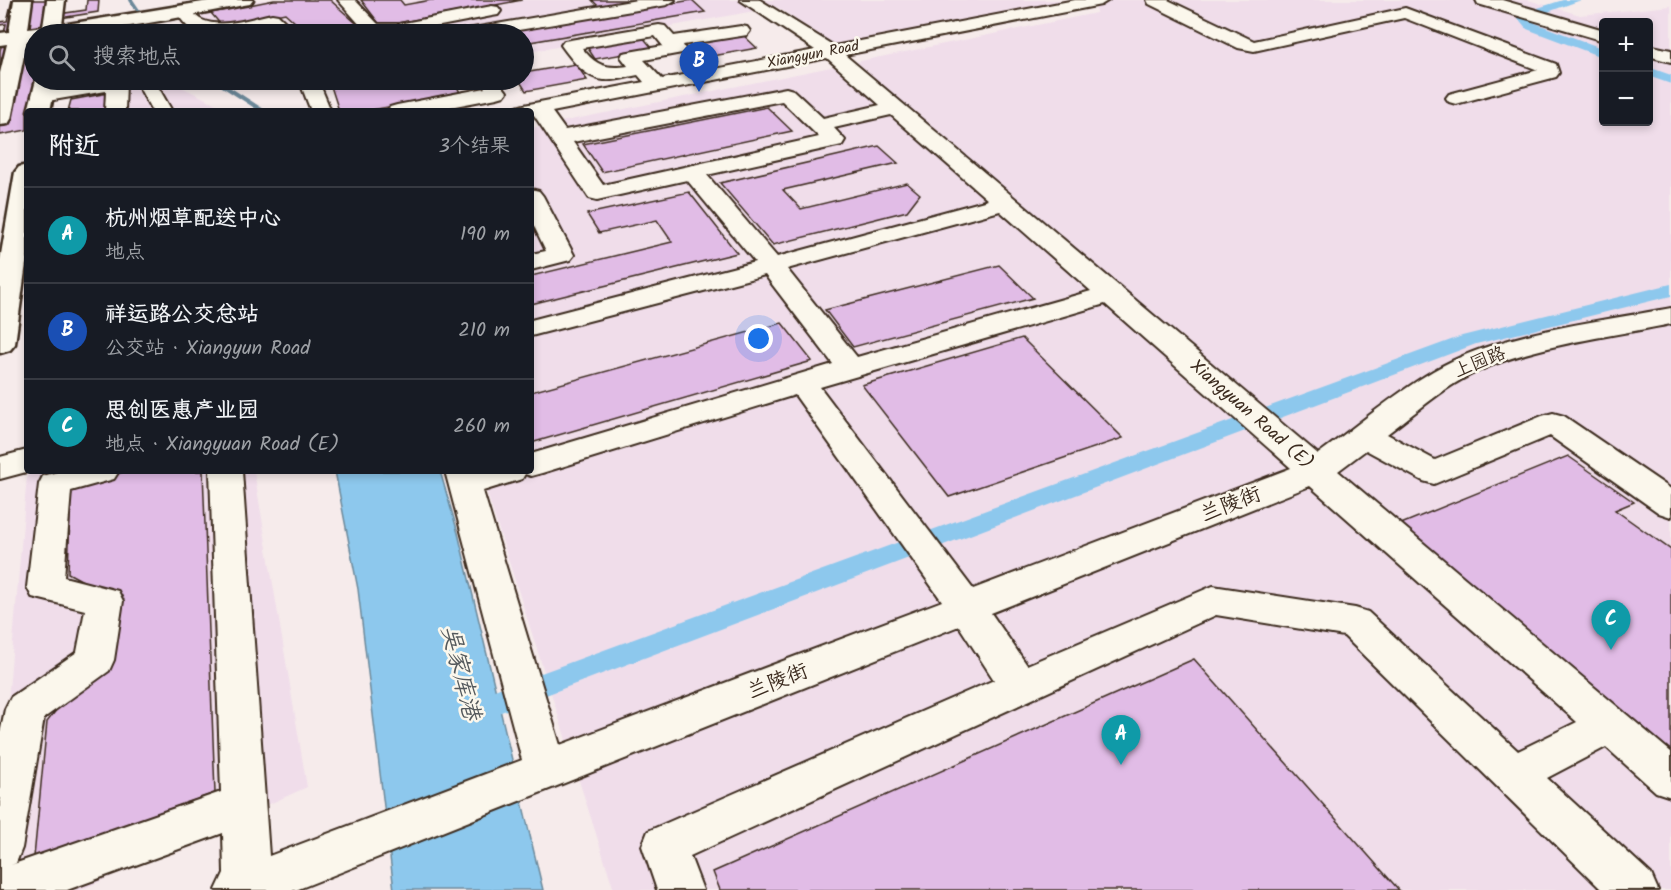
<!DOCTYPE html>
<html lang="zh">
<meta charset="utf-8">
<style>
:root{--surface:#171b24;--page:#20242c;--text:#f1f3f6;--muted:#9ea1a6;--line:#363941;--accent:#d93025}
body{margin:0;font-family:Kalam,"LXGW WenKai TC",sans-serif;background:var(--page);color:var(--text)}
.controls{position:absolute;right:18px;top:18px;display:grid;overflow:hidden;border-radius:6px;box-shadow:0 3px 9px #0003}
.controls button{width:54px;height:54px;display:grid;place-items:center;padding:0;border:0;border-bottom:2px solid var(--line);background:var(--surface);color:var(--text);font:30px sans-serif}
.you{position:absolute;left:759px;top:339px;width:21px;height:21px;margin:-15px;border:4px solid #fff;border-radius:50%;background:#1a73e8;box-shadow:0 0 0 9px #1a73e833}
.badge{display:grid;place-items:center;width:39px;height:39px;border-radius:50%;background:var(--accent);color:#fff;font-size:20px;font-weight:700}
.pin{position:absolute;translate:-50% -50px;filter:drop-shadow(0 2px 3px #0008)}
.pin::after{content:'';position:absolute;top:32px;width:21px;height:18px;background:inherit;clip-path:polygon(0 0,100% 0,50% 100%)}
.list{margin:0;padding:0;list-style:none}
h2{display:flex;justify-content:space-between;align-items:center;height:78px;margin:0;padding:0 24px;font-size:26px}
h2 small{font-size:20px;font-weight:400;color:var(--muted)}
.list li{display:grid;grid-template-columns:39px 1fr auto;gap:18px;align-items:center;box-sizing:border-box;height:96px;padding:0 24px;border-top:2px solid var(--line)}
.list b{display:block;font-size:22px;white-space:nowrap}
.list p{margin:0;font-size:20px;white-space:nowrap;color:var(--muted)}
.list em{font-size:20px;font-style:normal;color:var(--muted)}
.icon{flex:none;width:33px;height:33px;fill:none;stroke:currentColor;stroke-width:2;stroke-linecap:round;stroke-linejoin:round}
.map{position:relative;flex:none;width:1671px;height:890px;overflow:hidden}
.search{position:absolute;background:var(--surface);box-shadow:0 3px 9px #0003;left:24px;top:24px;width:510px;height:66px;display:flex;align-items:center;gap:15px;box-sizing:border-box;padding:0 21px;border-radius:33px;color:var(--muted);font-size:22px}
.panel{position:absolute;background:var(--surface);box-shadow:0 3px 9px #0003;left:24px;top:108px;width:510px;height:366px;border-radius:6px}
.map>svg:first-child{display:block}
</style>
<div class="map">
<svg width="1671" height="890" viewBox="0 0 1671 890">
<rect width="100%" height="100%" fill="#f6ebeb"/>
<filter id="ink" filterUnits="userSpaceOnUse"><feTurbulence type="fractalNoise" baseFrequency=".0167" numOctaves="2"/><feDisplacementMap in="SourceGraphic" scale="12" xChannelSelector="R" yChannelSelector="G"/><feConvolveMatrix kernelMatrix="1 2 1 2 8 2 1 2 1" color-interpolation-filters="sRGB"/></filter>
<g filter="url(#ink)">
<g fill="#f0ddea" fill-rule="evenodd">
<polygon points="261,0 1059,0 1063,4 836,46 777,7 524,53 524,34 197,34 182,16"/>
<path d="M1096,0h432l52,15 91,-9v884h-1057l-134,-419h51v-343l565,-115zM1604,22h44v100h-44z"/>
<polygon points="94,80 168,80 230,111 96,111"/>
<polygon points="46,471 254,471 307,787 81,890 0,890 0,797 27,475"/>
</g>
<polygon fill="#8dc8ed" stroke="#6c899a" stroke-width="1.5" points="335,471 440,471 458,533 543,890 394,890 358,589"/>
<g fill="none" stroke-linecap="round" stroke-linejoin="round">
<g stroke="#6c899a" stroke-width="4">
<polyline points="131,0 154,34"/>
<polyline points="215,80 263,111"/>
</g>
<g fill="#8dc8ed" fill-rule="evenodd">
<polygon points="1563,0 1581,0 1531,18 1535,23 1604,49 1604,58 1527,29 1517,17 1519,14"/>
<polygon points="1648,67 1671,75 1671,84 1648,76"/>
<polygon points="1671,284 1671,296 1476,344 469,724 459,721 455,712 459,703 1462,336"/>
</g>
</g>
<g fill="#e1bce6" stroke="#3b2a1e" stroke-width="1.5">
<polygon points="12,0 60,0 58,14 86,10 87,0 99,0 98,12 54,19 52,34 34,34 34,80 46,80 42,111 27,111 27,130 0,135 0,51 6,24 0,25 0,22 7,21"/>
<polygon points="274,0 330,0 365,31 347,34 308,34 285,13 222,26 211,13"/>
<polygon points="361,0 400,0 404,5 431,0 522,0 381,26"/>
<polygon points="592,0 643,0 599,7"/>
<polygon points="692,0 705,12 524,43 524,34 486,34"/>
<polygon points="742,34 757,48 702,58 688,43"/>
<polygon points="641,35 653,49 595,59 585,44"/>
<polygon points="576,64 587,80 526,91 519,80 524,80 524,73"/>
<polygon points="329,80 453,80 461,94 366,111 339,111"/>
<polygon points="108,93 107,111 68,111 71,100"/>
<polygon points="767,107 792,131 602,172 583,144"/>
<polygon points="879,146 898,163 783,190 801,209 907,183 920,194 907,211 773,245 720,183"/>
<polygon points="689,192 737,253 531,304 531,276 672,242 657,220 599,233 587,214"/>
<polygon points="999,265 1033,298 853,347 825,310"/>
<polygon points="782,323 812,361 531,443 531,392"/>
<polygon points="1022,338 1123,438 949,497 862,385"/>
<polygon points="1568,456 1634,502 1615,510 1671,550 1671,751 1401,524"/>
<polygon points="127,471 203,471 215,793 34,857 47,722 95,660 117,599 68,573 71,486"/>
<polygon points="1194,659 1399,890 720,890 713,872"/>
</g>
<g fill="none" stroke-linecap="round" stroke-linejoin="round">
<g stroke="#3b2a1e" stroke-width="4">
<g id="minor">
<polygon points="338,0 355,0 378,24 399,24 492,6 498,7 501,11 498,15 492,16 399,34 341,34 344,30 361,26"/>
<polygon points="637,0 675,0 667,5 495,34 458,34 461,30 467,29"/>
<path d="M740,0h20l74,46 241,-46h34l-8,5 -256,50 473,399c37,-27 76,-60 115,-83 65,-39 164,-49 238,-63v16c-68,14 -158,23 -217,60 -24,15 -45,34 -67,50l48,26 107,-44 11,-3 11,3 107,73v28l-12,-4 -109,-77 -116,48 -11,-3 -57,-31 -28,21 333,281v45l-15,-5 -50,-45 -59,31 104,96 7,16h-56l-258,-254 -128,-21 -526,241 13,34h-46l-15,-44 6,-15 346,-151 -35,-54 -663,264h-80l8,-17 -1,-40 -156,57h-67v-156l5,-25 6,-12 66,-45 8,-42 -53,-13 -5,-10 12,-103 4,-8 18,-5h58l-5,8 -43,12 -7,86 54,14 5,10 -9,59 -5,11 -65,47 -22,130 -6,15 -5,2 210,-73 -11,-321h32l27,385 253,-96 -77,-289h86v-17l302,-90 -68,-89 -234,61v-16l224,-58 -68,-82 -90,20 -8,-2 -55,-83 -3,1v-5h-17l3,-4 7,-2 120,-23 -6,-7c-11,2 -23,6 -34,5 -19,-2 -33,-21 -43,-35l3,-4 6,-1 89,-15 6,1 9,10 67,-10 6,1 3,4 -3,4 -6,1 -58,9 2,4 -3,4 -38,7 18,19 153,-29zM655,36l8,10 -40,7 -2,4 7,9c-22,3 -32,0 -46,-18zM827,58l53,47 -57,13 -30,-28 -7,-2 -221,42 -13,-18zM782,101l37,36 -216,48 -30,-43zM891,115l97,85 -211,57 -70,-82 135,-30 3,-5 -11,-12zM1000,211l91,80 -234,66 -70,-88zM1105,304l186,164 -318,121 -153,-202zM795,395l147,206 -382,144 -77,-254 39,-12 3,-5 6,2 11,-3zM1310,486l267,236 -59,29 -150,-139 -13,-4 -142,-22 -186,79 -36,-52z"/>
<polygon points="1147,0 1168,0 1254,41 1405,8 1556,64 1559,73 1556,77 1456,104 1449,102 1446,98 1449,94 1538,70 1404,18 1254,51 1238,48 1149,4"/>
<polygon points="1476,0 1502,0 1604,30 1604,41 1478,4"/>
<path d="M184,6c9,2 10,11 18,14 21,9 49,-2 70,-6l6,1 20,19h-19l-11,-9 -31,7 2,2c-12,0 -43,-1 -52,-8 -4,-4 -8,-10 -12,-15l3,-4z"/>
<polygon points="1648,45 1671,50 1671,62 1648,56"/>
<polygon points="103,80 123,80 126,83 125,111 105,111 106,91 42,102 35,100 32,96 35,92 42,90"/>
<polygon points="299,80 318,80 331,111 311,111"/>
<polygon points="480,80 498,80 507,92 504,96 497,98 429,111 387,111 390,107 397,105 485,88"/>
<polygon points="150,83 157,85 172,111 152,111 140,89 143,85"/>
<polygon points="531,189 539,191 543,196 574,255 570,260 531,270 531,254 546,251 531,220"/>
<polygon points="27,450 27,471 30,471 0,479 0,457"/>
</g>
</g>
<g stroke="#3b2a1e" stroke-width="5">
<g id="major">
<path d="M14,0h18l-4,29 15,-2 4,-27h18l-3,25 153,-25h38l-3,4 -6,1c-69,13 -139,29 -210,29v6l-7,1 -16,78 -3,5 -8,1v-52l7,-29 -7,1v-12l9,-1z"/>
<polygon points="36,80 56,80 50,111 28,111"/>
<polygon points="27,165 27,256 15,344 10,350 0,353 0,260 15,172 19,167"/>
</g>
</g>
<use href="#minor" fill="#fbf7ec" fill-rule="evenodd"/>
<use href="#major" fill="#fbf7ec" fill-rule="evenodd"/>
</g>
</g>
<g text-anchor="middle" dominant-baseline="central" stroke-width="5" stroke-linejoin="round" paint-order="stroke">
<g font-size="15" fill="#3b2a1e" stroke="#fbf7ec">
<text transform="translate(813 55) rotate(-11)">Xiangyun Road</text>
</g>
<g font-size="18" fill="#3b2a1e" stroke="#fbf7ec">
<text transform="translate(1480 363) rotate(-22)">上园路</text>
<text transform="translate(1251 415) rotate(41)">Xiangyuan Road (E)</text>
</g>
<g font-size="21" fill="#3b2a1e" stroke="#fbf7ec">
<text transform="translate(1231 505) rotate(-21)">兰陵街</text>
<text transform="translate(778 682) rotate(-21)">兰陵街</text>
</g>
<g font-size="24" font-style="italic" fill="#54595c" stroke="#fbf7ec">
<text transform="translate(460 673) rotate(76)">吴家库港</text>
</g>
</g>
</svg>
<div class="controls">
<button>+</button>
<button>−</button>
</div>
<div class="you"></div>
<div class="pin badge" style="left:1121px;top:765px;background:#0f9aa8">A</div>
<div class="pin badge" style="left:699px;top:92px;background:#1a4fb4">B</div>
<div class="pin badge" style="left:1611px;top:650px;background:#0f9aa8">C</div>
<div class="search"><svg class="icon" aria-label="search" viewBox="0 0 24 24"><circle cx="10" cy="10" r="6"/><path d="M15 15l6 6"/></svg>搜索地点</div>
<section class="panel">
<h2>附近<small>3个结果</small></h2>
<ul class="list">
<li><span class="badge" style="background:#0f9aa8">A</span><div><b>杭州烟草配送中心</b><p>地点</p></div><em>190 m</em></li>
<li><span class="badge" style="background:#1a4fb4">B</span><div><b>祥运路公交总站</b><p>公交站 · Xiangyun Road</p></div><em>210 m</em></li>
<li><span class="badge" style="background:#0f9aa8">C</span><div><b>思创医惠产业园</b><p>地点 · Xiangyuan Road (E)</p></div><em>260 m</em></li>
</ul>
</section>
</div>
